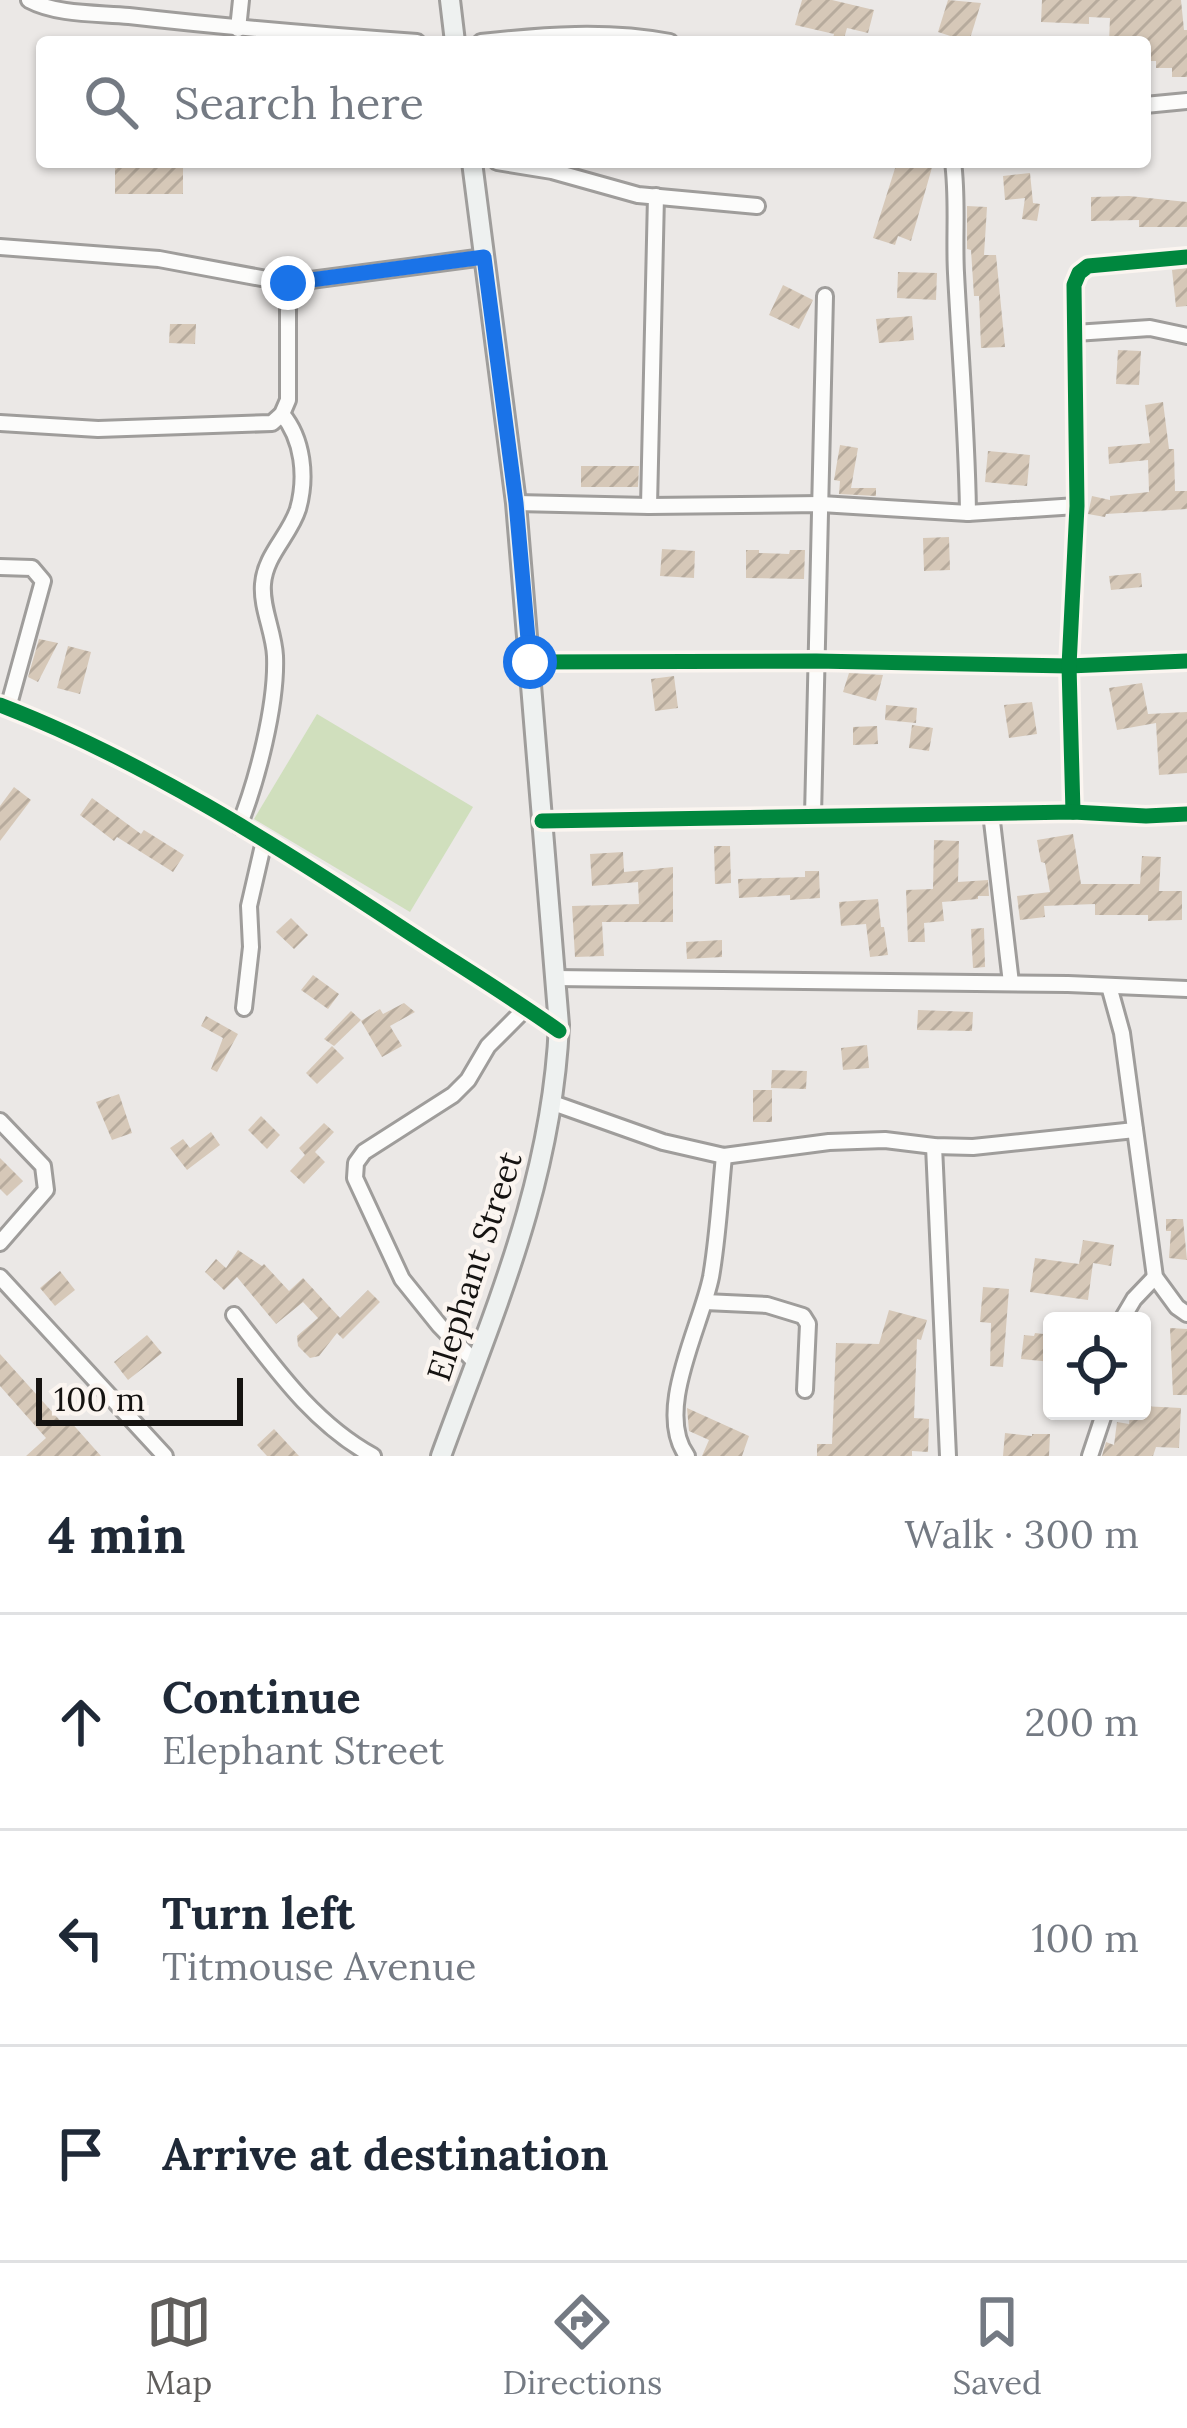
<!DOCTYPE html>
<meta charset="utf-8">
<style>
:root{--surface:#fff;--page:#f2f2f3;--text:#1f2937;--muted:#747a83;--line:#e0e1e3;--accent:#605e5c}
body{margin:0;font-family:Lora,serif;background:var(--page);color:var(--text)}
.controls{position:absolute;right:36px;bottom:36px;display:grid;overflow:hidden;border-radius:12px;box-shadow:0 3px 9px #0004}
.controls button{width:108px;height:108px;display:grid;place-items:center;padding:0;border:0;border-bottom:3px solid var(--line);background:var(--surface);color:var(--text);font:60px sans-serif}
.scale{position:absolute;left:36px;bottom:30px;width:207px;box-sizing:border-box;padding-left:12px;border:6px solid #151311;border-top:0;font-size:33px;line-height:42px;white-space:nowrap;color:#151311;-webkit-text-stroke:9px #fbf5f0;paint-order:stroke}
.stop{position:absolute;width:36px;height:36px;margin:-27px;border:9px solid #1a73e8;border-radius:50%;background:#fff}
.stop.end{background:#1a73e8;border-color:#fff;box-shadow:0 3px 12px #0008}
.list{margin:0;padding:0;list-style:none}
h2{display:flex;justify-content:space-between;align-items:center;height:156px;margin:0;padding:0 48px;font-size:51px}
h2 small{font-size:39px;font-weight:400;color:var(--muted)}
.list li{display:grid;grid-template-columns:78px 1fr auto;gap:36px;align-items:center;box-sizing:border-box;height:216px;padding:0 48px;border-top:3px solid var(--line)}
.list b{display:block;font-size:45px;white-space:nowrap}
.list p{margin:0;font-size:39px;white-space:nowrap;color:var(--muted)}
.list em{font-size:39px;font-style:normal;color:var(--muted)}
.icon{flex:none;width:66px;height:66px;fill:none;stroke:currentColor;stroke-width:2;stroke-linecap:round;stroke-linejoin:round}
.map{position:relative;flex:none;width:1187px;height:1456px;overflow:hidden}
.search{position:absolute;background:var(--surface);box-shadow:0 3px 9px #0004;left:36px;right:36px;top:36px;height:132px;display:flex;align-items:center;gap:30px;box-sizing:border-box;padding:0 42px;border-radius:12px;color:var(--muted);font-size:45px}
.sheet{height:804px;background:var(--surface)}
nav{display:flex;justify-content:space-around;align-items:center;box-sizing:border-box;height:168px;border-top:3px solid var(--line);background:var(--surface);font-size:33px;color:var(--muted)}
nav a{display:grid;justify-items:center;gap:6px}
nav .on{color:var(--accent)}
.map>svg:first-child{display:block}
</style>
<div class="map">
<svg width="1187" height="1456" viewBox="0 0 1187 1456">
<defs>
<pattern id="building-hatch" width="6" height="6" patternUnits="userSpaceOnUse" patternTransform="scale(3)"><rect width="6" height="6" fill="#d6c8b8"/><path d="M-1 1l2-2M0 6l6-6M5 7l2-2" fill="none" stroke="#b7ab9d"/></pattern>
</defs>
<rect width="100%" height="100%" fill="#ebe8e6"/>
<polygon fill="#d0dfbd" points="317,714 473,807 410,912 254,819"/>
<g fill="url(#building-hatch)">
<polygon points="802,0 832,0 874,10 868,33 847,28 843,42 832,42 834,34 795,25"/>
<polygon points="948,0 981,3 969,42 938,32"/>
<polygon points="1042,0 1181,0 1184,30 1187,30 1187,77 1172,77 1172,68 1156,68 1156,61 1145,61 1145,42 1109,42 1110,18 1089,17 1089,24 1041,22"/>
<polygon points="897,162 933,164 911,241 898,236 895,245 873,238"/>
<rect x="115" y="165" width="68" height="29"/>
<polygon points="1030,173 1033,203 1040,204 1037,221 1022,219 1025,198 1005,200 1003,176"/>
<polygon points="1129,196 1187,202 1187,227 1139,227 1139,220 1091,221 1091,197"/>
<polygon points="967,206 987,207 984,255 996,255 1005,347 981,348 979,296 974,296 971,250 967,249"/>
<polygon points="1187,268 1187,306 1176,307 1172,270"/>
<polygon points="898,272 937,273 936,300 897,298"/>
<polygon points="783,285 813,300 799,329 769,315"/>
<polygon points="912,316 914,340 879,343 876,319"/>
<polygon points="170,324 196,324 195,344 169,343"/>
<polygon points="1118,350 1141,351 1139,385 1116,384"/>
<polygon points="1163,402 1169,449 1174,449 1175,491 1187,491 1187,509 1106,514 1105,517 1088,514 1092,496 1110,500 1110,496 1149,492 1148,460 1109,464 1108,447 1150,443 1145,405"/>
<polygon points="840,445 858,448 851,488 876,488 876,496 839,494 840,481 834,480"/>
<polygon points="988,451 1030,455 1027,486 985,482"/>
<polygon points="581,466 639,466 638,487 581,487"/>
<polygon points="949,537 950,570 924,571 923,538"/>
<polygon points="662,549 695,551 694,578 660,576"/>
<polygon points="746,550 759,550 759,553 789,554 790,550 805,550 804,579 746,578"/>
<polygon points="1141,573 1142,587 1111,590 1109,576"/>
<polygon points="39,639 58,643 38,682 28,677"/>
<polygon points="68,646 91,652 80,694 57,688"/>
<polygon points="849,673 883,675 876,701 843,692"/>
<polygon points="674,676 678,708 655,711 651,679"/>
<polygon points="1142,683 1148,714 1187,712 1187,773 1159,775 1156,723 1117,730 1109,688"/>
<polygon points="1032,702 1037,734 1009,738 1004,705"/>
<polygon points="886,705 917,708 916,723 885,720"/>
<polygon points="912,725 933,728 929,751 909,748"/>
<polygon points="877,726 878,744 853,745 853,727"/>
<polygon points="14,787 31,800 0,841 0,806"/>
<polygon points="92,798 141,834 144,830 184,855 173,872 117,837 114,841 80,815"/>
<polygon points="1073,834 1081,884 1140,884 1142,856 1161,857 1159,891 1182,891 1182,920 1148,921 1148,915 1095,915 1095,904 1044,906 1045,917 1020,920 1017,896 1050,892 1045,863 1041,862 1037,840"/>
<polygon points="934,840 959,841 958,882 988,880 989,896 978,896 978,899 942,902 944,921 924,923 925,942 908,942 906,890 933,889"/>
<polygon points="714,846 730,846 731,883 715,884"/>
<polygon points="623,852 624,872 673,867 673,922 602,922 604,956 575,957 572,906 639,904 638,882 592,886 590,854"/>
<polygon points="805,871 819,871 820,898 790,900 790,895 739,898 738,879 805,877"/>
<polygon points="878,899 881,927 884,927 888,955 870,957 866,924 841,926 839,902"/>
<polygon points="291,918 308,935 294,949 276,932"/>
<polygon points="984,928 985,967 973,968 971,929"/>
<polygon points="722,940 722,957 687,959 686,942"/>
<polygon points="313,975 339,994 328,1009 301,990"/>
<polygon points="404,1003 415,1012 390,1026 402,1046 382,1057 361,1021 380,1009 383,1014"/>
<polygon points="918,1010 973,1012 972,1031 917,1030"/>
<polygon points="351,1011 361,1020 334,1046 324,1039"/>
<polygon points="206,1016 238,1034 217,1072 211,1069 223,1038 201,1026"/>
<polygon points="867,1045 869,1068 843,1070 841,1048"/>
<polygon points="332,1046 344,1058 317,1084 306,1073"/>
<polygon points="772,1070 807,1071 806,1089 771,1088"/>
<rect x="753" y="1090" width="19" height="32"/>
<polygon points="119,1094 132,1133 112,1140 96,1102"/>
<polygon points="261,1116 280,1135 267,1149 248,1130"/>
<polygon points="324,1123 334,1132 315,1152 325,1162 304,1184 290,1171 305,1155 299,1148"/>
<polygon points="211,1132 220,1145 187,1170 170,1148 183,1139 190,1148"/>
<polygon points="0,1158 23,1181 7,1196 0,1189"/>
<polygon points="1166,1219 1183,1219 1187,1260 1169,1258 1171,1231 1166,1231"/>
<polygon points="1083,1240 1114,1245 1111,1266 1093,1263 1088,1300 1030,1292 1035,1258 1079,1264"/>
<polygon points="238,1250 262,1266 264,1264 289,1291 303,1278 340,1318 368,1290 380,1302 343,1339 337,1333 319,1356 310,1358 298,1346 297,1336 318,1318 303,1302 276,1324 237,1277 224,1290 205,1272 216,1259 226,1268"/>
<polygon points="60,1271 75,1290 55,1306 40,1288"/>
<polygon points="983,1287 1009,1289 1003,1367 990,1366 991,1323 980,1322"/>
<polygon points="889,1310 927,1320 921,1340 917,1339 914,1418 929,1419 928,1452 912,1451 912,1456 817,1456 817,1444 832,1444 836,1343 879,1344"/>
<polygon points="1170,1328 1187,1329 1187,1395 1173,1395"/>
<polygon points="1035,1333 1052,1335 1052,1362 1021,1359 1024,1335 1034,1336"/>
<polygon points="147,1335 162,1353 128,1380 114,1362"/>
<polygon points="0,1354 64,1425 69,1420 101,1456 26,1456 46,1438 0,1386"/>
<polygon points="1142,1406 1181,1408 1179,1448 1156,1447 1153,1456 1102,1456 1106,1442 1114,1445 1117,1422 1129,1424 1130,1411 1142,1411"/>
<polygon points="687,1408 749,1436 742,1456 702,1456 709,1440 689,1431"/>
<polygon points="274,1429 299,1456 267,1456 257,1445"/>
<polygon points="1005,1433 1032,1436 1032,1434 1050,1434 1049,1456 1003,1456"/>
</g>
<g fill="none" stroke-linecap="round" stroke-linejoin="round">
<g stroke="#9f9d9b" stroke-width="20">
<g id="minor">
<path d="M29,0c28,15 69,13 100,16 96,11 192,19 288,26"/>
<polyline points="238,29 241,0"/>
<path d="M481,42c63,-7 126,-12 189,0"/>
<polyline points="1145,105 1187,101"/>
<polyline points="497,162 552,171 638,195 757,206"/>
<path d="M953,162c5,37 1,74 3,111 4,80 11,159 12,240"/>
<polyline points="0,247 159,259 288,283 484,257"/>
<polyline points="1075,333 1150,328 1187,336"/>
<polyline points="0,423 98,429 272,423 282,414 288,400 288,283"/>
<polyline points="516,503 649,506 821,504 968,513 1077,506"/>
<polyline points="649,506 656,196"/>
<polyline points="0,567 32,568 43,581 8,708"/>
<polyline points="530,662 816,661 1069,666 1187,661"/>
<path d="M0,705c138,53 275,139 399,221 53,35 108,68 160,105"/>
<polyline points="1073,812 1069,666 1077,506 1074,285 1079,273 1088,266 1187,257"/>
<polyline points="991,813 1011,983"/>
<polyline points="813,816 825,296"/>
<polyline points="542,821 1073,812 1146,816 1187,814"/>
<path d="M239,826c18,-45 38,-121 36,-170 -1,-24 -14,-48 -12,-72 2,-29 27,-49 35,-75 9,-32 5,-70 -16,-95"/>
<polyline points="554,978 1068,984 1187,989"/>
<polyline points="1109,986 1122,1033 1155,1277 1177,1307 1187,1314"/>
<polyline points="244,1008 251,947 249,906 264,841"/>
<polyline points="553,1103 663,1142 724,1156 829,1142 885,1140 934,1146 973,1147 1135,1130"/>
<polyline points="0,1121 43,1166 46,1190 0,1243"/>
<polyline points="934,1146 948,1456"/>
<polyline points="0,1277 165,1456"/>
<polyline points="705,1302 767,1305 803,1316 808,1324 805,1390"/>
<path d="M234,1315c41,53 79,108 139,141"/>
<polyline points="1121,1321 1134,1299 1155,1277"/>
<polyline points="475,1362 439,1325 402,1279 355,1178 356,1163 364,1152 453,1095 468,1080 488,1046 525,1009"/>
<path d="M687,1456c-33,-45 14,-129 24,-179 7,-40 9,-81 13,-121"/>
<polyline points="1090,1456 1105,1411"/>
</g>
</g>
<g stroke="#9f9d9b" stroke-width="24">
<g id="secondary">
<polyline points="450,0 455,42"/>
<path d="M441,1456c53,-145 111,-274 118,-431l-43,-522 -44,-341"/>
</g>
</g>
<use href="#minor" stroke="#fcfcfb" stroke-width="14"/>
<use href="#secondary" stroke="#eef1f0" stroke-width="18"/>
<g stroke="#fbf5f0" stroke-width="22">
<g id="cycleway">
<polyline points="530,662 816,661 1069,666 1187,661"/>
<path d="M0,705c138,53 275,139 399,221 53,35 108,68 160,105"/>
<polyline points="1073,812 1069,666 1077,506 1074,285 1079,273 1088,266 1187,257"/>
<polyline points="542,821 1073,812 1146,816 1187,814"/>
</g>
</g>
<use href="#cycleway" stroke="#00873e" stroke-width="15"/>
</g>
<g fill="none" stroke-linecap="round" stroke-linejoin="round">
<polyline stroke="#1a73e8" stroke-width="15" points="288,283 484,257 516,503 530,662"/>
</g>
<g text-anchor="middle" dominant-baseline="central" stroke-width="9" stroke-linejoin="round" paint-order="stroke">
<g font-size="33" fill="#151311" stroke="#fbf5f0">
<text transform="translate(474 1266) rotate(-72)">Elephant Street</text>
</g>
</g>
</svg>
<div class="controls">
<button><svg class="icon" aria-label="locate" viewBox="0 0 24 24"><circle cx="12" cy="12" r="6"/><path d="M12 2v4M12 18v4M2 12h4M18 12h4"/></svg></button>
</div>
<div class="scale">100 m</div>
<div class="stop" style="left:530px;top:662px"></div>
<div class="stop end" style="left:288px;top:283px"></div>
<div class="search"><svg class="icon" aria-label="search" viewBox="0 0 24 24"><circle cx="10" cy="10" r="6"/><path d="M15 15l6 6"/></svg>Search here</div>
</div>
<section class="sheet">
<h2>4 min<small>Walk · 300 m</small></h2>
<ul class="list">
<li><svg class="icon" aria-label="ahead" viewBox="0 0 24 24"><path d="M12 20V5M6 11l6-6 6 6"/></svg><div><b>Continue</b><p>Elephant Street</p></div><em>200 m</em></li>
<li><svg class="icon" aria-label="left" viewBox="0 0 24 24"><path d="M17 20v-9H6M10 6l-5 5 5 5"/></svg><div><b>Turn left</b><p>Titmouse Avenue</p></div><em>100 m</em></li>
<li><svg class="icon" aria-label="arrive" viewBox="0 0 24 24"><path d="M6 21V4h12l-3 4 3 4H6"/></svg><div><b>Arrive at destination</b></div></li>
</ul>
</section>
<nav>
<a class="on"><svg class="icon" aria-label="map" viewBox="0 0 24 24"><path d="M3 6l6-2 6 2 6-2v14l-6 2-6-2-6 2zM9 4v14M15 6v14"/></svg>Map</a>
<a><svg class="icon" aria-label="directions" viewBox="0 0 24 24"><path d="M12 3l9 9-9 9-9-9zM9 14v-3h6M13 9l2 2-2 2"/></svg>Directions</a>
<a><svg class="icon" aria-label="saved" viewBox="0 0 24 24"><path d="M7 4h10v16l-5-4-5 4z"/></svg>Saved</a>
</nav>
